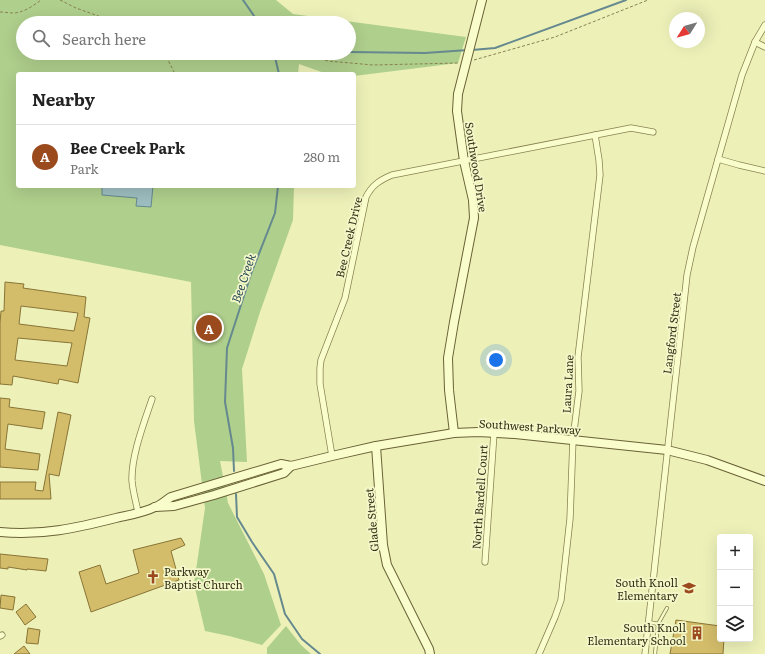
<!DOCTYPE html>
<meta charset="utf-8">
<style>
:root{--surface:#fff;--page:#f2f2f2;--text:#222;--muted:#767676;--line:#e0e0e0;--accent:#9b4a1e}
body{margin:0;font-family:Literata,serif;background:var(--page);color:var(--text)}
.controls{position:absolute;right:12px;bottom:12px;display:grid;overflow:hidden;border-radius:4px;box-shadow:0 4px 16px #0002}
.controls button{width:36px;height:36px;display:grid;place-items:center;padding:0;border:0;border-bottom:1px solid var(--line);background:var(--surface);color:var(--text);font:20px sans-serif}
.compass{position:absolute;left:669px;top:12px;width:36px;height:36px;border-radius:50%;background:var(--surface);box-shadow:0 4px 16px #0002;rotate:233deg}
.you{position:absolute;left:496px;top:360px;width:14px;height:14px;margin:-10px;border:3px solid #fff;border-radius:50%;background:#1a73e8;box-shadow:0 0 0 6px #1a73e833}
.badge{display:grid;place-items:center;width:26px;height:26px;border-radius:50%;background:var(--accent);color:#fff;font-size:13px;font-weight:700}
.pin{position:absolute;translate:-50% -50%;border:2px solid #fff;box-shadow:0 1px 4px #0006}
.list{margin:0;padding:0;list-style:none}
h2{display:flex;justify-content:space-between;align-items:center;height:52px;margin:0;padding:0 16px;font-size:17px}
h2 small{font-size:13px;font-weight:400;color:var(--muted)}
.list li{display:grid;grid-template-columns:26px 1fr auto;gap:12px;align-items:center;box-sizing:border-box;height:64px;padding:0 16px;border-top:1px solid var(--line)}
.list b{display:block;font-size:15px;white-space:nowrap}
.list p{margin:0;font-size:13px;white-space:nowrap;color:var(--muted)}
.list em{font-size:13px;font-style:normal;color:var(--muted)}
.icon{flex:none;width:22px;height:22px;fill:none;stroke:currentColor;stroke-width:2;stroke-linecap:round;stroke-linejoin:round}
.map{position:relative;flex:none;width:765px;height:654px;overflow:hidden}
.search{position:absolute;background:var(--surface);box-shadow:0 4px 16px #0002;left:16px;top:16px;width:340px;height:44px;display:flex;align-items:center;gap:10px;box-sizing:border-box;padding:0 14px;border-radius:22px;color:var(--muted);font-size:15px}
.panel{position:absolute;background:var(--surface);box-shadow:0 4px 16px #0002;left:16px;top:72px;width:340px;height:116px;border-radius:4px}
.map>svg:first-child{display:block}
</style>
<div class="map">
<svg width="765" height="654" viewBox="0 0 765 654">
<rect width="100%" height="100%" fill="#edf1b8"/>
<g fill="#afcf8c" fill-rule="evenodd">
<path d="M0,0h276l17,14 173,23 -8,26 -104,13v-2h-27l-28,-10 -1,10h-280v112h276l-1,34 -33,92 -18,57 5,93 -27,-1 8,42 36,71 17,51 -19,20 -33,-9 -24,-5 -11,-47 11,-76 -11,-87 -3,-139 -191,-37zM23,23h326v30h-326z"/>
<polygon points="286,626 301,645 311,654 267,654 267,648"/>
</g>
<polygon fill="#9dbec0" stroke="#65898e" points="102,186 153,186 151,207 136,206 137,198 102,195"/>
<g fill="none" stroke-linecap="round" stroke-linejoin="round">
<g stroke="#65898e" stroke-width="2">
<polyline points="243,0 259,23"/>
<polyline points="472,50 495,48 626,0"/>
<polyline points="349,52 425,53 468,50"/>
<polyline points="274,53 279,74"/>
<polyline points="234,471 233,448 225,402 227,348 251,274 275,213 278,186"/>
<polyline points="236,494 237,517 252,542 274,574 285,614 302,639 320,654"/>
</g>
</g>
<g fill="#d3bc6a" stroke="#897536" fill-rule="evenodd">
<path d="M5,282l19,2 -1,4 63,9 -2,20 6,1 -12,65 -19,-4 -1,5 -45,-8 -1,9 -12,-1v-61l1,-12h3zM21,306l57,7 -4,18 -55,-7zM18,338l54,5 -5,23 -52,-6z"/>
<polygon points="0,398 10,399 9,407 45,412 42,429 8,424 5,449 40,454 38,470 0,467"/>
<polygon points="58,412 71,415 59,476 49,474 51,499 0,499 0,482 36,482 35,490 43,491"/>
<polygon points="181,538 185,545 171,551 179,580 91,612 79,572 100,565 106,584 139,573 133,550"/>
<polygon points="0,554 48,559 46,571 27,569 27,570 8,567 8,569 0,568"/>
<polygon points="1,595 15,597 13,610 0,608"/>
<polygon points="26,604 36,617 25,625 16,612"/>
<polygon points="676,620 720,626 720,639 724,639 723,654 670,654"/>
<polygon points="28,628 40,630 38,644 26,643"/>
<polygon points="24,646 30,654 14,654"/>
</g>
<g fill="none" stroke-linecap="round" stroke-linejoin="round">
<g stroke="#888252" stroke-width="4">
<g id="lane">
<polyline points="649,622 658,624 655,654"/>
<polyline points="658,624 667,608"/>
</g>
</g>
<g stroke="#888252" stroke-width="7">
<g id="street">
<polyline points="755,42 765,47"/>
<polyline points="718,159 739,165 765,171"/>
<path d="M332,456l-12,-72v-16l1,-8 24,-62 21,-101c6,-12 14,-17 26,-22l239,-47 22,4"/>
<path d="M138,512c-2,-10 -5,-20 -6,-31 -1,-25 12,-58 20,-82"/>
<polyline points="485,562 494,433"/>
<polyline points="0,636 2,635"/>
<polyline points="539,654 555,617 561,600 570,519 573,439 579,391 578,357 600,175 599,160 595,135"/>
<polyline points="645,654 687,275 693,247 742,75 755,42 765,25"/>
</g>
</g>
<g stroke="#696236" stroke-width="10">
<g id="secondary">
<polyline points="454,433 449,390 448,358 454,322 474,218 473,200 464,161 457,111 458,94 482,0"/>
<polyline points="376,446 383,545 387,565 429,649 430,654"/>
<polyline points="155,507 174,506 214,495 284,473 291,466"/>
<path d="M0,532c42,4 76,-4 116,-14 13,-3 27,-5 39,-11 6,-2 11,-7 16,-10l110,-33 10,2 41,-10 44,-10 78,-13 24,-1 37,2 152,16 40,10 58,21"/>
</g>
</g>
<g stroke="#888252" stroke-width="1" stroke-dasharray="3 2" stroke-linecap="butt">
<polyline points="60,0 76,8 118,23"/>
<path d="M0,12c4,0 9,1 13,1 10,0 20,-7 28,-13"/>
<polyline points="163,53 168,60 175,74"/>
<polyline points="301,53 328,61 373,65 459,63"/>
<polyline points="474,60 555,37 648,0"/>
</g>
<use href="#lane" stroke="#f9fccb" stroke-width="2.5"/>
<use href="#street" stroke="#f9fccb" stroke-width="5.5"/>
<use href="#secondary" stroke="#f9fccb" stroke-width="8"/>
</g>
<defs>
<g id="church-bare" transform="scale(1.08)"><path d="M-1.2-6h2.4v3.5h3.3v2.4h-3.3V6h-2.4V-.1h-3.3v-2.4h3.3Z" fill="#9b4a1e" stroke="#f4f8c8" stroke-width="2.5" paint-order="stroke"/></g>
<g id="school-bare" transform="scale(1.08)"><path d="M0-5L7-2L0 1L-7-2ZM-4 1L0 2.5L4 1V4Q0 6-4 4Z" fill="#9b4a1e" stroke="#f4f8c8" stroke-width="2.5" paint-order="stroke"/></g>
<g id="building-bare" transform="scale(1.08)"><path d="M-4-6H4V6H1V3H-1V6H-4ZM-2.5-4.3h1.7v1.8h-1.7ZM.8-4.3h1.7v1.8H.8ZM-2.5-1h1.7V.8h-1.7ZM.8-1h1.7V.8H.8Z" fill="#9b4a1e" stroke="#f4f8c8" stroke-width="2.5" paint-order="stroke"/></g>
</defs>
<g fill-rule="evenodd">
<use href="#church-bare" x="153" y="577"/>
<use href="#school-bare" x="689" y="588"/>
<use href="#building-bare" x="697" y="633"/>
</g>
<g text-anchor="middle" dominant-baseline="central" stroke-width="3.5" stroke-linejoin="round" paint-order="stroke">
<g font-size="11" fill="#353119" stroke="#f4f8c8">
<text transform="translate(477 167) rotate(81)">Southwood Drive</text>
<text transform="translate(348 237) rotate(-77)">Bee Creek Drive</text>
<text transform="translate(671 333) rotate(-83)">Langford Street</text>
<text transform="translate(567 384) rotate(-87)">Laura Lane</text>
<text transform="translate(530 426) rotate(4)">Southwest Parkway</text>
<text transform="translate(479 497) rotate(-86)">North Bardell Court</text>
<text transform="translate(371 520) rotate(-95)">Glade Street</text>
</g>
<g font-size="11" fill="#353119" stroke="#f4f8c8" text-anchor="end">
<text x="164" y="571" text-anchor="start">Parkway<tspan x="164" dy="13">Baptist Church</tspan></text>
<text x="678" y="582">South Knoll<tspan x="678" dy="13">Elementary</tspan></text>
<text x="686" y="627">South Knoll<tspan x="686" dy="13">Elementary School</tspan></text>
</g>
<g font-size="12" font-style="italic" fill="#264856" stroke="#f4f8c8">
<text transform="translate(243 278) rotate(-71)">Bee Creek</text>
</g>
</g>
</svg>
<div class="controls">
<button>+</button>
<button>−</button>
<button><svg class="icon" aria-label="layers" viewBox="0 0 24 24"><path d="M12 4l9 5-9 5-9-5zM3 14l9 5 9-5"/></svg></button>
</div>
<svg class="compass" viewBox="-18 -18 36 36"><path d="M0-13l5 13h-10z" fill="#e53935"/><path d="M0 13l5-13h-10z" fill="#767676"/></svg>
<div class="you"></div>
<div class="pin badge" style="left:209px;top:328px">A</div>
<div class="search"><svg class="icon" aria-label="search" viewBox="0 0 24 24"><circle cx="10" cy="10" r="6"/><path d="M15 15l6 6"/></svg>Search here</div>
<section class="panel">
<h2>Nearby<small></small></h2>
<ul class="list">
<li><span class="badge">A</span><div><b>Bee Creek Park</b><p>Park</p></div><em>280 m</em></li>
</ul>
</section>
</div>
